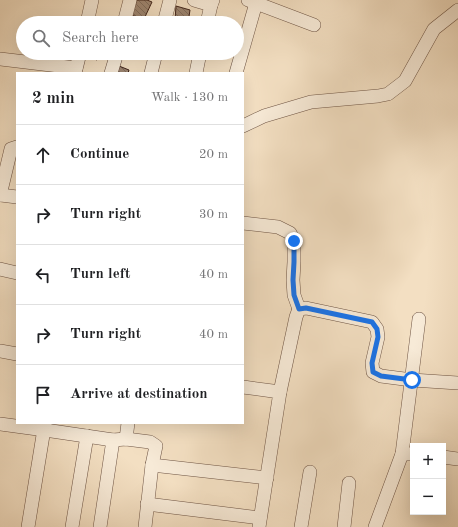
<!DOCTYPE html>
<meta charset="utf-8">
<style>
:root{--surface:#fff;--page:#f6f6f6;--text:#202124;--muted:#757577;--line:#e0e0e0}
body{margin:0;font-family:"Old Standard TT",serif;background:var(--page);color:var(--text)}
.controls{position:absolute;right:12px;bottom:12px;display:grid;overflow:hidden;border-radius:0px;box-shadow:0 4px 16px #0002}
.controls button{width:36px;height:36px;display:grid;place-items:center;padding:0;border:0;border-bottom:1px solid var(--line);background:var(--surface);color:var(--text);font:20px sans-serif}
.stop{position:absolute;width:12px;height:12px;margin:-9px;border:3px solid #1a73e8;border-radius:50%;background:#fff}
.stop.end{background:#1a73e8;border-color:#fff;box-shadow:0 1px 4px #0008}
.list{margin:0;padding:0;list-style:none}
h2{display:flex;justify-content:space-between;align-items:center;height:52px;margin:0;padding:0 16px;font-size:17px}
h2 small{font-size:13px;font-weight:400;color:var(--muted)}
.list li{display:grid;grid-template-columns:26px 1fr auto;gap:12px;align-items:center;box-sizing:border-box;height:60px;padding:0 16px;border-top:1px solid var(--line)}
.list b{display:block;font-size:15px;white-space:nowrap}
.list em{font-size:13px;font-style:normal;color:var(--muted)}
.icon{flex:none;width:22px;height:22px;fill:none;stroke:currentColor;stroke-width:2;stroke-linecap:round;stroke-linejoin:round}
.map{position:relative;flex:none;width:458px;height:527px;overflow:hidden}
.search{position:absolute;background:var(--surface);box-shadow:0 4px 16px #0002;left:16px;top:16px;width:228px;height:44px;display:flex;align-items:center;gap:10px;box-sizing:border-box;padding:0 14px;border-radius:22px;color:var(--muted);font-size:15px}
.panel{position:absolute;background:var(--surface);box-shadow:0 4px 16px #0002;left:16px;top:72px;width:228px;height:352px;border-radius:0px}
.map>svg:first-child{display:block}
</style>
<div class="map">
<svg width="458" height="527" viewBox="0 0 458 527">
<defs>
<pattern id="building-back-hatch" width="6" height="6" patternUnits="userSpaceOnUse"><rect width="6" height="6" fill="#9e8671"/><path d="M-1 5l2 2M0 0l6 6M5-1l2 2" fill="none" stroke="#826d5c"/></pattern>
</defs>
<rect width="100%" height="100%" fill="#f3dfc2"/>
<filter id="stains"><feTurbulence type="fractalNoise" baseFrequency=".005" numOctaves="4"/><feColorMatrix values="0 0 0 0 .2 0 0 0 0 .09 0 0 0 0 .02 0 0 0 .5 -.17"/></filter>
<radialGradient id="worn" r=".72"><stop offset=".6" stop-color="#630" stop-opacity="0"/><stop offset="1" stop-color="#630" stop-opacity=".3"/></radialGradient>
<g fill="url(#building-back-hatch)" stroke="#42251a">
<polygon points="137,0 147,0 152,2 144,19 131,15"/>
<polygon points="176,6 190,10 188,23 175,20"/>
<polygon points="85,53 99,53 97,60 84,55"/>
<polygon points="119,66 129,70 128,73 118,73"/>
</g>
<g fill="none" stroke-linecap="round" stroke-linejoin="round">
<g stroke="#6e5444" stroke-width="14">
<g id="street">
<polyline points="194,0 211,5 213,0"/>
<polyline points="248,0 314,25"/>
<polyline points="87,23 92,0"/>
<polyline points="124,23 130,0"/>
<polyline points="164,23 170,0"/>
<polyline points="207,23 211,5"/>
<polyline points="0,59 76,68"/>
<polyline points="75,73 80,53"/>
<polyline points="111,73 117,53"/>
<polyline points="151,73 156,53"/>
<polyline points="196,73 200,53"/>
<polyline points="236,73 256,3"/>
<polyline points="243,126 264,116 311,102 378,96 388,94 405,81 434,29 458,10"/>
<polyline points="0,195 11,149 17,147"/>
<polyline points="0,195 17,197"/>
<polyline points="243,223 278,227 290,233 294,241 294,262 293,280 294,295 299,309"/>
<polyline points="0,269 17,273"/>
<polyline points="0,351 17,354"/>
<polyline points="243,387 280,392 259,527"/>
<polyline points="280,392 296,317 299,309 306,308 372,322 377,329 378,337 372,363 373,372 381,376 412,380 458,383"/>
<polyline points="0,424 45,430 113,440 126,439 150,442 156,446 152,465 145,527"/>
<polyline points="126,439 128,423"/>
<polyline points="402,454 419,319"/>
<polyline points="443,457 458,459"/>
<polyline points="152,465 267,478"/>
<polyline points="147,504 260,518"/>
<polyline points="28,527 45,423"/>
<polyline points="72,527 87,436"/>
<polyline points="100,527 113,440"/>
<polyline points="301,527 310,472"/>
<polyline points="344,527 349,483"/>
<polyline points="375,527 402,454 413,454"/>
</g>
</g>
<use href="#street" stroke="#f7ead7" stroke-width="13"/>
</g>
<g fill="none" stroke-linecap="round" stroke-linejoin="round">
<polyline stroke="#1a73e8" stroke-width="5" points="294,241 294,262 293,280 294,295 299,309 306,308 372,322 377,329 378,337 372,363 373,372 381,376 412,380"/>
</g>
<rect width="100%" height="100%" filter="url(#stains)"/>
<rect width="100%" height="100%" fill="url(#worn)"/>
</svg>
<div class="controls">
<button>+</button>
<button>−</button>
</div>
<div class="stop" style="left:412px;top:380px"></div>
<div class="stop end" style="left:294px;top:241px"></div>
<div class="search"><svg class="icon" aria-label="search" viewBox="0 0 24 24"><circle cx="10" cy="10" r="6"/><path d="M15 15l6 6"/></svg>Search here</div>
<section class="panel">
<h2>2 min<small>Walk · 130 m</small></h2>
<ul class="list">
<li><svg class="icon" aria-label="ahead" viewBox="0 0 24 24"><path d="M12 20V5M6 11l6-6 6 6"/></svg><div><b>Continue</b></div><em>20 m</em></li>
<li><svg class="icon" aria-label="right" viewBox="0 0 24 24"><path d="M7 20v-9h11M14 6l5 5-5 5"/></svg><div><b>Turn right</b></div><em>30 m</em></li>
<li><svg class="icon" aria-label="left" viewBox="0 0 24 24"><path d="M17 20v-9H6M10 6l-5 5 5 5"/></svg><div><b>Turn left</b></div><em>40 m</em></li>
<li><svg class="icon" aria-label="right" viewBox="0 0 24 24"><path d="M7 20v-9h11M14 6l5 5-5 5"/></svg><div><b>Turn right</b></div><em>40 m</em></li>
<li><svg class="icon" aria-label="arrive" viewBox="0 0 24 24"><path d="M6 21V4h12l-3 4 3 4H6"/></svg><div><b>Arrive at destination</b></div></li>
</ul>
</section>
</div>
